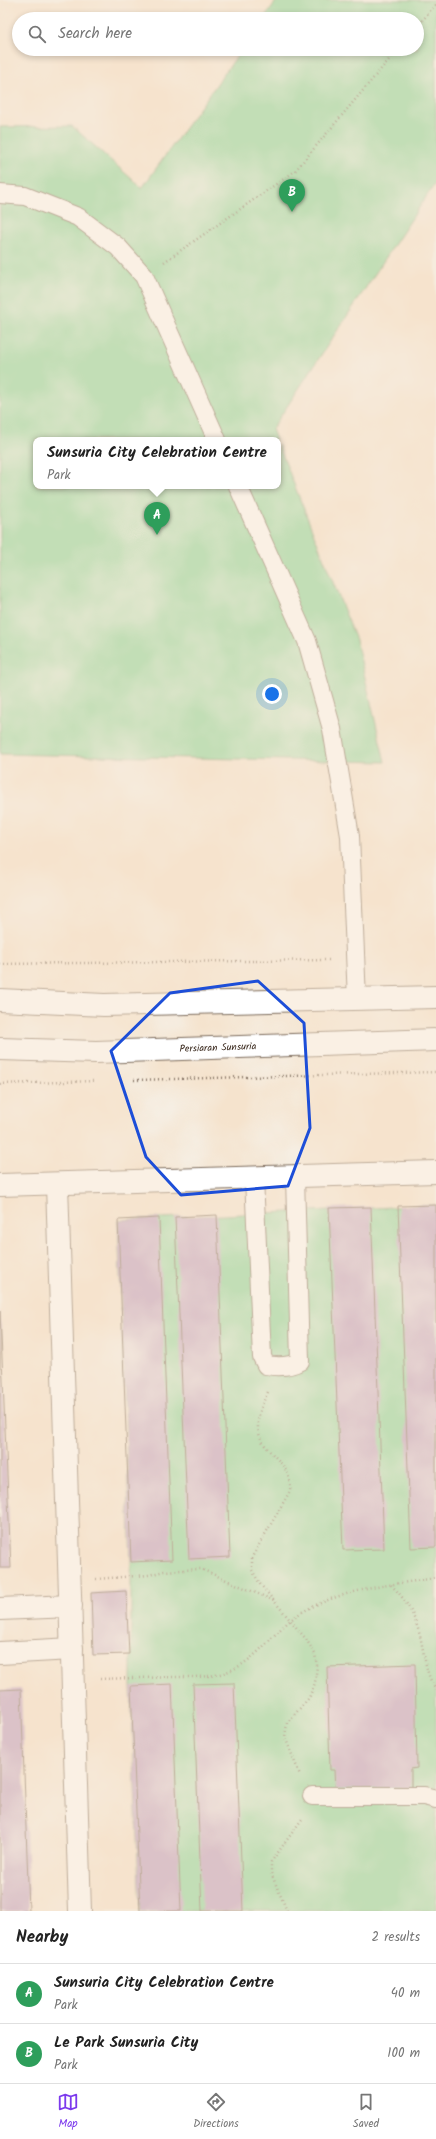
<!DOCTYPE html>
<style>
:root{--surface:#fff;--page:#f6f6f6;--text:#222;--muted:#767676;--line:#e0e0e0;--accent:#7c3aed}
body{margin:0;font-family:Kalam,sans-serif;background:var(--page);color:var(--text)}
.you{position:absolute;left:272px;top:694px;width:14px;height:14px;margin:-10px;border:3px solid #fff;border-radius:50%;background:#1a73e8;box-shadow:0 0 0 6px #1a73e833}
.badge{display:grid;place-items:center;width:26px;height:26px;border-radius:50%;background:var(--accent);color:#fff;font-size:13px;font-weight:700}
.pin{position:absolute;translate:-50% -33px;filter:drop-shadow(0 1px 2px #0008)}
.pin::after{content:'';position:absolute;top:21px;width:14px;height:12px;background:inherit;clip-path:polygon(0 0,100% 0,50% 100%)}
.popup{position:absolute;left:33px;top:437px;width:248px;height:52px;box-sizing:border-box;display:grid;place-content:center;border-radius:8px;background:var(--surface);filter:drop-shadow(0 1px 3px #0005);font-size:13px;white-space:nowrap;color:var(--muted)}
.popup b{font-size:15px;color:var(--text)}
.popup::after{content:'';position:absolute;left:50%;top:100%;margin-left:-8px;border:8px solid transparent;border-top-color:var(--surface)}
.list{margin:0;padding:0;list-style:none}
h2{display:flex;justify-content:space-between;align-items:center;height:52px;margin:0;padding:0 16px;font-size:17px}
h2 small{font-size:13px;font-weight:400;color:var(--muted)}
.list li{display:grid;grid-template-columns:26px 1fr auto;gap:12px;align-items:center;box-sizing:border-box;height:60px;padding:0 16px;border-top:1px solid var(--line)}
.list b{display:block;font-size:15px;white-space:nowrap}
.list p{margin:0;font-size:13px;white-space:nowrap;color:var(--muted)}
.list em{font-size:13px;font-style:normal;color:var(--muted)}
.icon{flex:none;width:22px;height:22px;fill:none;stroke:currentColor;stroke-width:2;stroke-linecap:round;stroke-linejoin:round}
.map{position:relative;flex:none;width:436px;height:1911px;overflow:hidden}
.search{position:absolute;background:var(--surface);box-shadow:0 2px 6px #0003;left:12px;right:12px;top:12px;height:44px;display:flex;align-items:center;gap:10px;box-sizing:border-box;padding:0 14px;border-radius:22px;color:var(--muted);font-size:15px}
.sheet{height:172px;background:var(--surface)}
nav{display:flex;justify-content:space-around;align-items:center;box-sizing:border-box;height:56px;border-top:1px solid var(--line);background:var(--surface);font-size:11px;color:var(--muted)}
nav a{display:grid;justify-items:center;gap:2px}
nav .on{color:var(--accent)}
.map>svg:first-child{display:block}
</style>
<div class="map">
<svg width="436" height="1911" viewBox="0 0 436 1911">
<rect width="100%" height="100%" fill="#f6f6f2"/>
<filter id="ink" filterUnits="userSpaceOnUse"><feTurbulence type="fractalNoise" baseFrequency=".025" numOctaves="2"/><feDisplacementMap in="SourceGraphic" scale="8" xChannelSelector="R" yChannelSelector="G"/><feConvolveMatrix kernelMatrix="1 2 1 2 8 2 1 2 1" color-interpolation-filters="sRGB"/></filter>
<filter id="wash" filterUnits="userSpaceOnUse"><feTurbulence type="fractalNoise" baseFrequency=".012" numOctaves="4" result="noise"/><feDisplacementMap in="SourceGraphic" scale="16" xChannelSelector="R" yChannelSelector="G"/><feGaussianBlur stdDeviation="0.9" result="paint"/><feColorMatrix in="noise" values="0 0 0 0 0 0 0 0 0 0 0 0 0 0 0 0 0 1.4 0 .05"/><feComposite in="paint" operator="in"/></filter>
<g filter="url(#wash)">
<rect width="100%" height="100%" fill="#f5e3cd"/>
<g fill="#84d799" stroke="#60805c">
<polygon points="277,0 436,0 436,182 272,429 276,440 36,440 36,486 278,486 278,444 356,640 385,762 0,754 0,127 72,126 142,188 242,49 417,49 417,19 263,19"/>
<polygon points="436,1205 436,1911 140,1911 131,1686 131,1562 118,1220"/>
</g>
<g id="blocks">
<g fill="#bb9ac0">
<polygon points="436,1205 436,1547 411,1548 398,1206"/>
<polygon points="371,1207 384,1549 343,1550 329,1208"/>
<polygon points="217,1215 230,1557 189,1559 175,1217"/>
<polygon points="159,1218 172,1560 131,1562 118,1220"/>
<polygon points="0,1311 11,1568 0,1568"/>
<polygon points="126,1591 129,1654 93,1655 91,1593"/>
<polygon points="415,1664 417,1768 411,1769 411,1788 335,1790 334,1770 330,1770 327,1667"/>
<polygon points="234,1683 243,1911 202,1911 193,1684"/>
<polygon points="172,1684 181,1911 140,1911 131,1686"/>
<polygon points="21,1689 29,1911 0,1911 0,1690"/>
</g>
</g>
</g>
<g filter="url(#ink)">
<use href="#blocks" fill-opacity="0" stroke="#7c6b5b" stroke-width="1"/>
<g fill="none" stroke-linecap="round" stroke-linejoin="round">
<g stroke="#7c6b5b" stroke-width="20">
<g id="lane">
<polyline points="0,194 25,196 78,217 118,247 144,276 217,440"/>
<polyline points="238,486 307,641 332,729 350,836 357,1000"/>
<path d="M254,1178l8,179 4,8c12,2 24,2 34,-4l-5,-184"/>
<polyline points="312,1796 424,1796 436,1799"/>
</g>
</g>
<g stroke="#7c6b5b" stroke-width="24">
<g id="street">
<polyline points="57,1184 80,1911"/>
<polyline points="0,1185 436,1172"/>
<polyline points="0,1609 71,1606"/>
<polyline points="0,1653 72,1649"/>
</g>
</g>
<g stroke="#7c6b5b" stroke-width="24">
<g id="secondary">
<polyline points="0,1000 104,1005 436,997"/>
<path id="s1" d="M0,1049l96,3 340,-12"/>
</g>
</g>
<g stroke="#7c6b5b" stroke-width="2.5" stroke-dasharray="1 3" stroke-linecap="butt">
<polyline points="417,27 436,4"/>
<polyline points="164,262 295,171 398,49"/>
<polyline points="0,964 329,960"/>
<polyline points="134,1080 436,1072"/>
<polyline points="0,1084 93,1081"/>
<path d="M268,1392c-33,63 26,57 22,99l-38,66v13l8,14 46,55 9,15 2,11 -2,18 -6,15 -22,25 -2,14 15,38"/>
<polyline points="96,1579 149,1575 164,1571 201,1569 270,1599"/>
<path d="M391,1585c15,14 24,31 29,51 5,20 5,37 16,54"/>
<path d="M100,1679c24,-1 48,-1 72,-2 19,0 40,1 57,-6 29,-11 45,-41 70,-57 41,-25 91,-29 137,-36"/>
<polyline points="287,1911 271,1873 271,1862 302,1819"/>
</g>
<use href="#lane" stroke="#fff" stroke-width="18"/>
<use href="#street" stroke="#fff" stroke-width="22"/>
<use href="#secondary" stroke="#fff" stroke-width="22"/>
</g>
</g>
<path d="M0 0H436V1911H0ZM258,981l46,42 6,105 -22,58 -107,9 -35,-38 -35,-106 59,-58z" fill="#f5e3cd" fill-opacity=".55" fill-rule="evenodd"/>
<path fill="none" stroke="#1d4ed8" stroke-width="3" stroke-linejoin="round" d="M258,981l46,42 6,105 -22,58 -107,9 -35,-38 -35,-106 59,-58z"/>
<g text-anchor="middle" dominant-baseline="central" stroke-width="3.5" stroke-linejoin="round" paint-order="stroke">
<g font-size="10" fill="#3b2a1e" stroke="#f6f6f2">
<text stroke="none"><textPath href="#s1" startOffset="218">Persiaran Sunsuria</textPath></text>
</g>
</g>
</svg>
<div class="you"></div>
<div class="pin badge" style="left:157px;top:535px;background:#2e9e5b">A</div>
<div class="popup"><b>Sunsuria City Celebration Centre</b>Park</div>
<div class="pin badge" style="left:292px;top:212px;background:#2e9e5b">B</div>
<div class="search"><svg class="icon" aria-label="search" viewBox="0 0 24 24"><circle cx="10" cy="10" r="6"/><path d="M15 15l6 6"/></svg>Search here</div>
</div>
<section class="sheet">
<h2>Nearby<small>2 results</small></h2>
<ul class="list">
<li><span class="badge" style="background:#2e9e5b">A</span><div><b>Sunsuria City Celebration Centre</b><p>Park</p></div><em>40 m</em></li>
<li><span class="badge" style="background:#2e9e5b">B</span><div><b>Le Park Sunsuria City</b><p>Park</p></div><em>100 m</em></li>
</ul>
</section>
<nav>
<a class="on"><svg class="icon" aria-label="map" viewBox="0 0 24 24"><path d="M3 6l6-2 6 2 6-2v14l-6 2-6-2-6 2zM9 4v14M15 6v14"/></svg>Map</a>
<a><svg class="icon" aria-label="directions" viewBox="0 0 24 24"><path d="M12 3l9 9-9 9-9-9zM9 14v-3h6M13 9l2 2-2 2"/></svg>Directions</a>
<a><svg class="icon" aria-label="saved" viewBox="0 0 24 24"><path d="M7 4h10v16l-5-4-5 4z"/></svg>Saved</a>
</nav>
